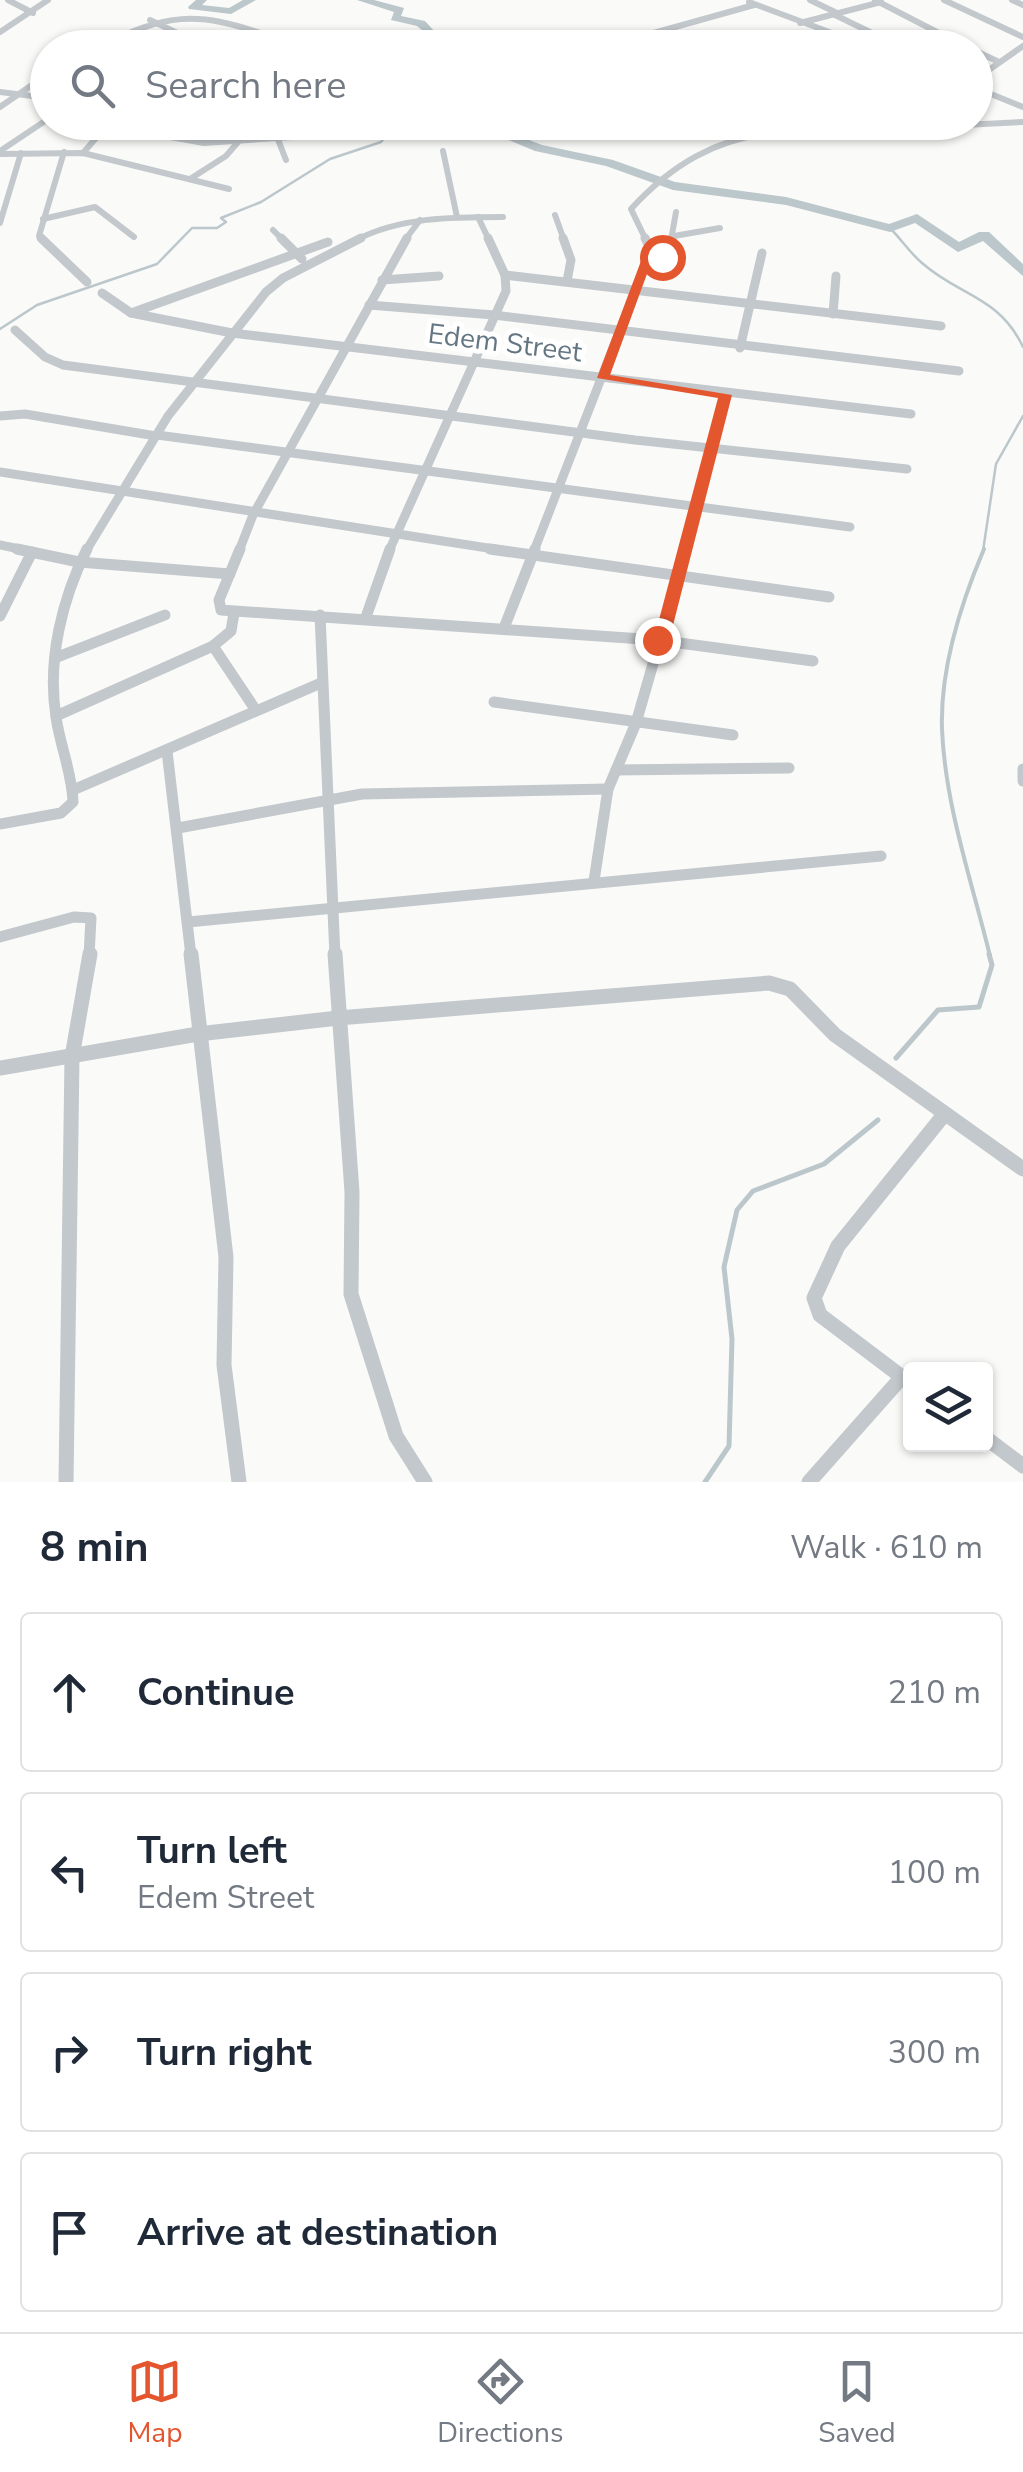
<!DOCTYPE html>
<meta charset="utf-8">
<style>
:root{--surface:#fff;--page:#f6f6f7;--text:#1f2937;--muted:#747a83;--line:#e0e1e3;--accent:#e4572e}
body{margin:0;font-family:"Nunito Sans",sans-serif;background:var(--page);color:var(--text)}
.controls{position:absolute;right:30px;bottom:30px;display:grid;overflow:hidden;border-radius:10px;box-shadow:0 2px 8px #0004}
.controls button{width:90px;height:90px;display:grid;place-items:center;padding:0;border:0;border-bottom:2px solid var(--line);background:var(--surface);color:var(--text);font:50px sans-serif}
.stop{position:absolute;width:30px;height:30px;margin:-22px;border:8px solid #e4572e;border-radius:50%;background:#fff}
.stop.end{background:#e4572e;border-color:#fff;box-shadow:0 2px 10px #0008}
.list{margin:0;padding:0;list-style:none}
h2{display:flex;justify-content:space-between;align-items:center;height:130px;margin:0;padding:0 40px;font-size:42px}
h2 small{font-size:32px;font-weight:400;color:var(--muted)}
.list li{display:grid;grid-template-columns:65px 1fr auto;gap:30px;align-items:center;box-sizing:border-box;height:160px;margin:0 20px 20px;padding:0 20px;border:2px solid var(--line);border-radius:10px}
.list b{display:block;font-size:38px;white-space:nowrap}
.list p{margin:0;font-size:32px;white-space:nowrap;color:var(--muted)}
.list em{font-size:32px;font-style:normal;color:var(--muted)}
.icon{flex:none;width:55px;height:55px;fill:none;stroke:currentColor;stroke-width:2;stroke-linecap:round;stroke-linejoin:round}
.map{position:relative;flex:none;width:1023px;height:1482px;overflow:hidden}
.search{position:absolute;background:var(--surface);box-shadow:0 2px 8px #0004;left:30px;right:30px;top:30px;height:110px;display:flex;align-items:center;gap:25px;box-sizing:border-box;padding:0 35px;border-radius:55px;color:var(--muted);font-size:38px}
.sheet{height:850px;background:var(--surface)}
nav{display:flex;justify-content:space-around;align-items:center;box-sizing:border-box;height:140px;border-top:2px solid var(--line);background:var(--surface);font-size:28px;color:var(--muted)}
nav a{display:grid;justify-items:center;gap:5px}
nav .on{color:var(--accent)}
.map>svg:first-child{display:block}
</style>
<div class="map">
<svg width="1023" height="1482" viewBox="0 0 1023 1482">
<rect width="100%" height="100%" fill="#fafaf8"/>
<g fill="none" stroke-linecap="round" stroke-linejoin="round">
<g stroke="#bbc7cb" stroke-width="2.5">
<path d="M890,228c11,11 20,25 32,35 37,33 77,33 101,84"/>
<polyline points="0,329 37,305 157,264 192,228 217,228 226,222 221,218 261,202 330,159 381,142 396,122"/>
<polyline points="983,551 996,464 1023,416"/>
</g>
<path stroke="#bbc7cb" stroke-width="4" d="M984,549c-23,54 -44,120 -42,180 3,76 30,153 48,227"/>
<g stroke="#bbc7cb" stroke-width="5">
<polyline points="896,1058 938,1010 979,1007 992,965 989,954"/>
<polyline points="705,1482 729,1446 732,1339 724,1267 737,1210 753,1191 824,1164 878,1120"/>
</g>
<g fill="#bbc7cb" fill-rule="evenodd">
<polygon points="196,0 207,0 202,5 229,8 243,0 256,0 231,14 189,9 188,7"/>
<polygon points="357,0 374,0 404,8 401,16 425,21 438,35 433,38 392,37 409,41 407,48 396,48 398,45 374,39 374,35 394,30 423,31 417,26 391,20 394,12"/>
<polygon points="465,122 483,122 542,145 613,160 675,182 786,197 889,224 917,214 959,242 979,232 989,232 1023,264 1023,276 983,241 958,252 915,223 890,232 786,205 673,190 606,166 535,151"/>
</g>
<g stroke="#c3c8cc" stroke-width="6">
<polyline points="8,0 33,13"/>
<polyline points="810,0 835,12"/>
<polyline points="875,0 968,48"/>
<polyline points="944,0 1023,37"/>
<polyline points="1012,0 1023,5"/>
<polyline points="749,2 872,48"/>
<polyline points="833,14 874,34"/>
<polyline points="150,20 209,48"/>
<polyline points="800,23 881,2"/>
<polyline points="665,31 699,48"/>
<polyline points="0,32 48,0"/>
<path d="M97,48c70,-35 98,-38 172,-12"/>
<polyline points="600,48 754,5"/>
<polyline points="976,51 999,62"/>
<polyline points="976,79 1023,46"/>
<polyline points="976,88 1023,107"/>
<polyline points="0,92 48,98"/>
<polyline points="0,107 48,74"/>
<polyline points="154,122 159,135 204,143 337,134"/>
<polyline points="252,122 255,138"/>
<polyline points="752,122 789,134 1023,122"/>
<polyline points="277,137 286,160"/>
<polyline points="0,151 48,119"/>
<polyline points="443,151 457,217"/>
<polyline points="83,153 110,122"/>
<polyline points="0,154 83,153 229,189"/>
<polyline points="190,179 226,156 238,142"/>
<polyline points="555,215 564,240"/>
<polyline points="478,217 489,240"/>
<polyline points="43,219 95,207 134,237"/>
<polyline points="0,223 21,153"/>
<polyline points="273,230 283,240"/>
<polyline points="674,236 720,228"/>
<polyline points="43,240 39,236 64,152"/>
<path d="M356,240c44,-23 97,-23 147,-23"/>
<polyline points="405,240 420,220"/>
<path d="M646,240l-15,-31c41,-45 86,-71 146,-77"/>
<polyline points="671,240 676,212"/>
</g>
<g stroke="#c3c8cc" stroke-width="9">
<polyline points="41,238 87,282"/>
<polyline points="281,238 302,259"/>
<polyline points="563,238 571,260 567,281"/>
<polyline points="650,248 670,249 672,238"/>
<polyline points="505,275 941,326"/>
<polyline points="382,280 439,276"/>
<polyline points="102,293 131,313 232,333 911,414"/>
<polyline points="369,305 494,315 959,371"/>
<polyline points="131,313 328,242"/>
<polyline points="833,314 836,276"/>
<polyline points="15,330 45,357 63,365 635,440 907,469"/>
<polyline points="740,348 762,253"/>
<polyline points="0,416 25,414 156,436"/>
<polyline points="157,435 850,527"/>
<polyline points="0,472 507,551"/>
<polyline points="0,545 29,551"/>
<polyline points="86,551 168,416 266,292 283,278 361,238"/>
<polyline points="239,551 253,515 407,238"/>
<polyline points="389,551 506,291 505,275 488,238"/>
<polyline points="534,551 651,250 645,238"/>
<polyline points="685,551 725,395"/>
</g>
<g stroke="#c3c8cc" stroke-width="11">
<polyline points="17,549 79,562 230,574"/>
<polyline points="240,549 219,600 221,610 657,640 813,661"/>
<polyline points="490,549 829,597"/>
<polyline points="320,615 335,956"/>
<polyline points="0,616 32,552"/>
<polyline points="366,617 390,549"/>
<polyline points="504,628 535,549"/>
<polyline points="213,646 253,706"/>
<polyline points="55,658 165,615"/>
<polyline points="494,702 733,735"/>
<polyline points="56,716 213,646 231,631 234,613"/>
<polyline points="167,751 191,956"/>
<polyline points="1023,769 1023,781"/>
<polyline points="616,770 789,768"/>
<polyline points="73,790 321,683"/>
<path d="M0,824l61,-11 12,-11c-1,-30 -13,-56 -17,-85 -9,-57 6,-118 31,-168"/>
<polyline points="178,828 362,794 608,789"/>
<polyline points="594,881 608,789 636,723 686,549"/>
<polyline points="188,922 881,856"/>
<polyline points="0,937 74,917 91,918 89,956"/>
</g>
<g stroke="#c3c8cc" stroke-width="15">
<polyline points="191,954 226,1257 224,1365 239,1482"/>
<polyline points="335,954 352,1192 351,1294 396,1436 425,1482"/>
<polyline points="0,1068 198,1034 338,1018 769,983 790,989 835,1035 1023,1169"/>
<polyline points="910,1383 820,1315 814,1298 838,1246 943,1116"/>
<polyline points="986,1438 1023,1466"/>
<polyline points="66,1482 72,1057 90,954"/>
<polyline points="809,1482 902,1377"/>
</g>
</g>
<polygon fill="#e4572e" points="662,254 668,257 651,263 610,375 732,395 671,633 657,646 650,640 656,631 718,398 597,378 641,261"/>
<g text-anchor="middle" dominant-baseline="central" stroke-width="10" stroke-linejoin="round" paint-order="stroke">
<g font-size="28" fill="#657683" stroke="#fff">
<text transform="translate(505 343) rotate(7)">Edem Street</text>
</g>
</g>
</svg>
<div class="controls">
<button><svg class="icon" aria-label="layers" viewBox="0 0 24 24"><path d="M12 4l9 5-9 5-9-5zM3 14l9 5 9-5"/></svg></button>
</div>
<div class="stop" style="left:662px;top:257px"></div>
<div class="stop end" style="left:657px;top:640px"></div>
<div class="search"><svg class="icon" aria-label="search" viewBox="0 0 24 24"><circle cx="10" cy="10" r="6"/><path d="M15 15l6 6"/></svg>Search here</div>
</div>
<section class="sheet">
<h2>8 min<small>Walk · 610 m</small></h2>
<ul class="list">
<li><svg class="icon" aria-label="ahead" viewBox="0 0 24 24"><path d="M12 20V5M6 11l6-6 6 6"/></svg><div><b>Continue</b></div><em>210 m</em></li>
<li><svg class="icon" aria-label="left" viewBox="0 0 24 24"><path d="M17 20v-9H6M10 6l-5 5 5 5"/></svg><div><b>Turn left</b><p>Edem Street</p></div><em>100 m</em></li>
<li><svg class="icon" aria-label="right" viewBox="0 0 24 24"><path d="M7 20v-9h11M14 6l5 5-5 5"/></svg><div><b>Turn right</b></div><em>300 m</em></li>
<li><svg class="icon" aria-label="arrive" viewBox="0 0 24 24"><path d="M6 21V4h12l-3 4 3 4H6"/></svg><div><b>Arrive at destination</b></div></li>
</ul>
</section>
<nav>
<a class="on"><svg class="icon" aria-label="map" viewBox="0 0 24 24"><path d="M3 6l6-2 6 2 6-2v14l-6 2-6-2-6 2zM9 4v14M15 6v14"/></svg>Map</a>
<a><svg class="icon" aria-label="directions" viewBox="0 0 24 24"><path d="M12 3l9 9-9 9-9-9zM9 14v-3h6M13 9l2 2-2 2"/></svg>Directions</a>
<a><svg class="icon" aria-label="saved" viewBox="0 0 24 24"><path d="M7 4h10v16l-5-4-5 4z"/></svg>Saved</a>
</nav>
